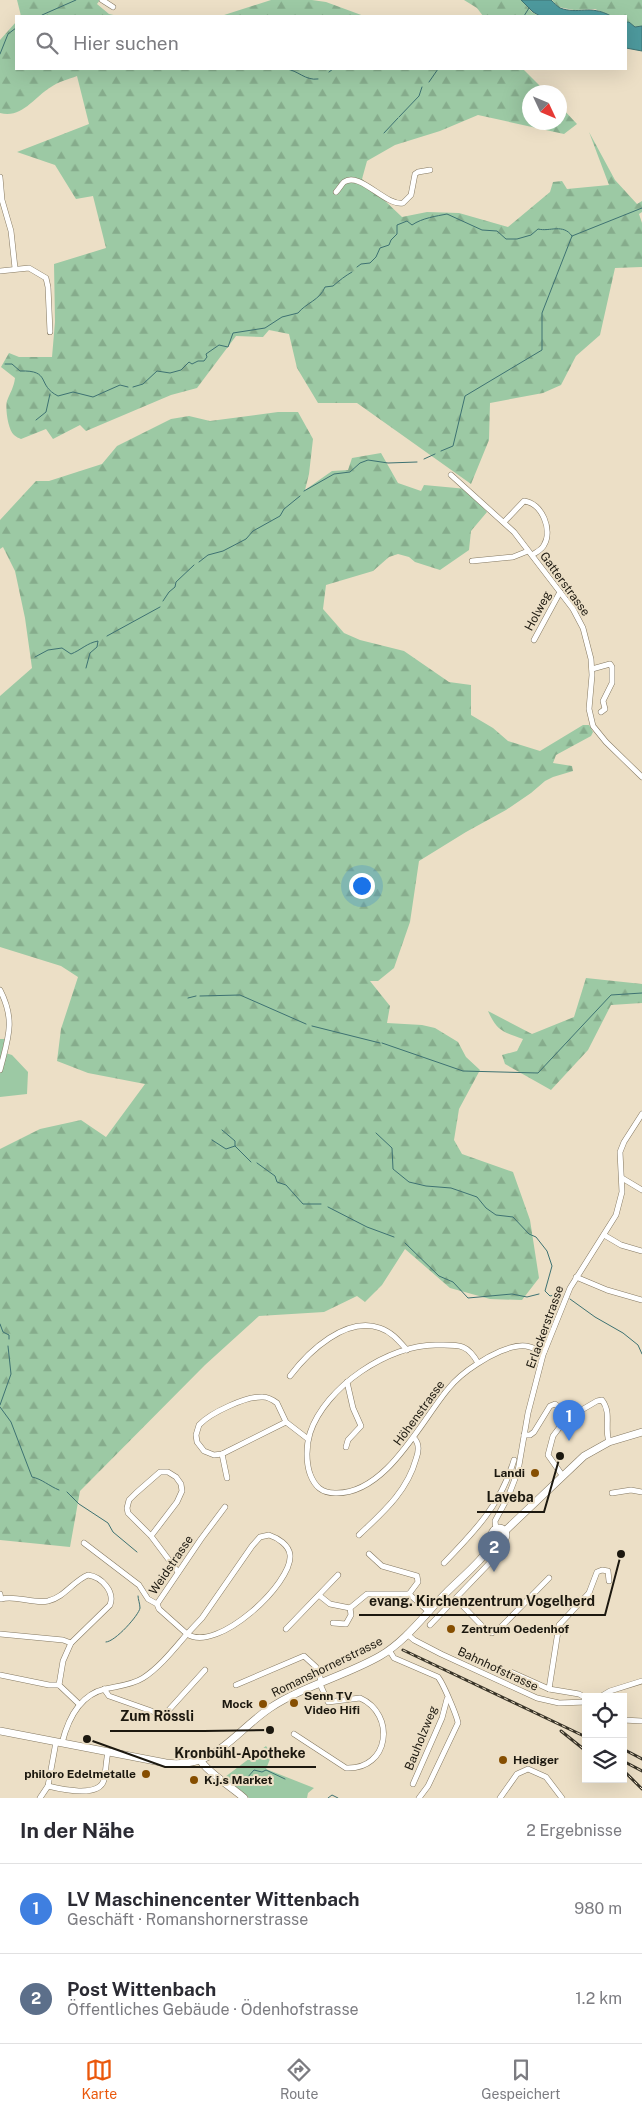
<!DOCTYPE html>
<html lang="de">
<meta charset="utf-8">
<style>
:root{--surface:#fff;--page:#f7f7f7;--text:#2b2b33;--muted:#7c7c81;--line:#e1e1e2;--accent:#ea580c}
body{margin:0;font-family:"Public Sans",sans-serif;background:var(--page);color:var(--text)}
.controls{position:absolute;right:15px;bottom:15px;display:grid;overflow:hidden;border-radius:0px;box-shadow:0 5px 20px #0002}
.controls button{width:45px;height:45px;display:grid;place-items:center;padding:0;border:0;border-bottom:1px solid var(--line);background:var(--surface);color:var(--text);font:25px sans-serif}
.compass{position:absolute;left:522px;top:85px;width:45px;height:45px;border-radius:50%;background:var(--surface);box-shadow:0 5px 20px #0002;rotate:134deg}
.you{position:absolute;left:361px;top:885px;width:18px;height:18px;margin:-12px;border:4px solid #fff;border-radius:50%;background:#1a73e8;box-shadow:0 0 0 8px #1a73e833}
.badge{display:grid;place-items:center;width:32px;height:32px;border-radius:50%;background:var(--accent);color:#fff;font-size:16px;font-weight:700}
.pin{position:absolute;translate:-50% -41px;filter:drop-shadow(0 1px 2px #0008)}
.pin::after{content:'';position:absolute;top:26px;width:18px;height:15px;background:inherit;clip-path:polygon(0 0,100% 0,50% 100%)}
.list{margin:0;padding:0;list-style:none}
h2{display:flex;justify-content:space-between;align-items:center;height:65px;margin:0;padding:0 20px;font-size:21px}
h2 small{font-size:16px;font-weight:400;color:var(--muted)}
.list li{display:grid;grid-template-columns:32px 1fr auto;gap:15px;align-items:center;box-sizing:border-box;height:90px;padding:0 20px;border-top:1px solid var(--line)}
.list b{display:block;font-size:19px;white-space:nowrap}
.list p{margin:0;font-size:16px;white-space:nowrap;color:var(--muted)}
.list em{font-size:16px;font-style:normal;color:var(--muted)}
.icon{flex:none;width:28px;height:28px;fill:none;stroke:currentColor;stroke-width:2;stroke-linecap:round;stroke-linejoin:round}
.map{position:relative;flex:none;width:642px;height:1798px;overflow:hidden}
.search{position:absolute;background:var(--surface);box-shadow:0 5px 20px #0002;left:15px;right:15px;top:15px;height:55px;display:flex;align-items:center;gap:12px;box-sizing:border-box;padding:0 18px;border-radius:0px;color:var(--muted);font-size:19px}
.sheet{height:245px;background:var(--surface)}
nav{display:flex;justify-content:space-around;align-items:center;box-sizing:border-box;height:70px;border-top:1px solid var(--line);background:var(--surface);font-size:14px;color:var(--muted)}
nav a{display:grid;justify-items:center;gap:2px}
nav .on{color:var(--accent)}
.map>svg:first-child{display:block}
</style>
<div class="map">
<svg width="642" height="1798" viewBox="0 0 642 1798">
<defs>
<pattern id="forest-firs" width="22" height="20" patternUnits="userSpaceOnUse" patternTransform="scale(1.25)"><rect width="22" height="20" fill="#9cc9a4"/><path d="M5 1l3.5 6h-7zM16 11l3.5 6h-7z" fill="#86ac8c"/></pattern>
</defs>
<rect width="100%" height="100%" fill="#ecdfc6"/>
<g fill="url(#forest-firs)">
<polygon points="17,0 100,0 97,4 109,14 118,16 21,16"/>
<polygon points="271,0 312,0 326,2 364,16 221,16"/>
<polygon points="464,0 521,0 532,12 539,16 483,16 477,8"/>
<polygon points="552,0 642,0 642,26 635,27 629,22 626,22 626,16 611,16 595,9 574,10 558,7"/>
<path d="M16,22v47h507l23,23h-16v30h30v-16l17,18 -13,10 -86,-19 -38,16 -45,14 -28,16 -5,18 40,38 25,-5 32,1 49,14 42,-35 3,-10 9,-1 5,8 42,-4 -20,-53 26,48 22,24 5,-3v11l-3,2 3,9v44l-27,1 -15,67 -24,21 -15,29 -18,8 -53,10 -1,37 -18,44 -114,-81h-39l-21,-35 -8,-34 -20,-4 -6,7 -27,-1 -39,52 -26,7 -85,36 -6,-6 -27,14 -7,-10 -25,10c-2,-1 -5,-2 -7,-4 -6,-5 -9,-27 -7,-34 3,-8 7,-14 8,-23l-14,-11 8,-14 10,4h33l3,-35 -1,-58 52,-16 -13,-52 -17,3 -21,-34 -38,-13 72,-28 -12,-48c-8,3 -19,6 -26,11 -17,10 -29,32 -51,26v-73z"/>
<polygon points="278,412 298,412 313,439 309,474 305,490 332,471 348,470 352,458 381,453 398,483 421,491 424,485 467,489 487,512 471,531 469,550 440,570 415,562 409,557 398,554 389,557 373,571 326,585 323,609 344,633 360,640 404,651 449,682 471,685 471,715 493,728 508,741 540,751 583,725 589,725 593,732 591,736 556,755 553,763 572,766 573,771 553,777 545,781 531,793 506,810 466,832 419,861 410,922 394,968 378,981 370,981 390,1006 387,1023 422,1025 435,1028 458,1042 466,1057 480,1070 459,1109 454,1140 462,1154 513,1172 530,1220 539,1278 522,1300 490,1299 450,1288 405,1249 382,1285 365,1302 357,1296 324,1312 259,1316 205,1365 80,1491 70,1547 0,1540 0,1149 40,1129 81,1120 106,1137 145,1084 88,1073 57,1061 61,1029 78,977 61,966 0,947 0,696 32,668 25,618 15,571 3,547 0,549 0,520 36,481 49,481 102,464 117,446 171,419 189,416 210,421"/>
<path d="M586,978l56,6v19l-31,2 -23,45 -37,40 -46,-26 -3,-9 15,-4 6,-12c-20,-7 -26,-8 -35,-28l44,23 42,-17z"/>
</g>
<g fill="#9cc9a4">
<polygon points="0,1039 5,1039 2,1052 12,1055 28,1072 27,1094 0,1097"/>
<polygon points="266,1746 272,1754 266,1769 314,1788 308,1793 307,1798 249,1798 225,1777"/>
</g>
<g fill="#4d999d" stroke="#3e7272">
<path d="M521,0h30c3,3 6,6 9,8 19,7 29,-4 51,8h-71l-7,-4z"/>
<polygon points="626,22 629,22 635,27 642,26 642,51 626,48"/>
</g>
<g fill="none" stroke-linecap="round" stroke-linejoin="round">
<g stroke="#3e7272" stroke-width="1">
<polyline points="42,15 76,0"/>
<polyline points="524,16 529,8"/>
<polyline points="0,54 8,34 16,28"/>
<polyline points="270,69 271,69"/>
<path d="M286,69c12,1 19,12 32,10"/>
<polyline points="329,72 333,69"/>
<polyline points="429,82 438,69"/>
<polyline points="399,117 419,96 422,87"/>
<polyline points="384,133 398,118"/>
<path d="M357,267l4,-3 9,-1 6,-6 4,-9 9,-3 2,-5 6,-6v-9l10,-4 5,4c10,-7 25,-9 35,-11l35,16 15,1 9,8h11l14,-4 7,-6c12,3 25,-6 34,7"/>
<path d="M5,364h7l8,7c32,-1 16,14 38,25l15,-4 20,5 27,-12 8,2"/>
<path d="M133,387l10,-3 14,-13 13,2 11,-3 8,-8 3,2 6,-3h6l3,-4 -1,-3 13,-9 9,2 5,-14 32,-5 17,-11 16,-4c8,-10 22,-13 27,-26l8,-1c7,-6 12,-10 19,-14"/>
<polyline points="36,420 46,412 50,394"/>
<polyline points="441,451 453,446 465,396 542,350 542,313 572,236 642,208"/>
<polyline points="424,459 435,454"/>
<polyline points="304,491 334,474 350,472 360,463 368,460 388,463 417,462"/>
<polyline points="199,562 208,555 223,551 246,539 253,531 280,516 284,509 300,496"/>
<polyline points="163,601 169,592 175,587 176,582 194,565"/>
<polyline points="107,636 160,607"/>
<path d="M35,657l13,-7 14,-2 9,6c10,-4 16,-11 27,-13l-1,6 -7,6 -4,15"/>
<polyline points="200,996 240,995 306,1024"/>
<polyline points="188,998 196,996"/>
<polyline points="312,1026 380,1043"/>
<polyline points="382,1043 463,1071 538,1073 611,995 642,993"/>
<polyline points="222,1130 235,1141 235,1146 251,1162"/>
<polyline points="376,1133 392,1148 393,1169 409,1182 426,1186 451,1188 477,1197 486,1208 496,1215 513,1217 529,1234 536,1237 547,1251 552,1266 545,1291 550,1296 558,1294"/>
<polyline points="212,1140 226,1149 235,1146"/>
<polyline points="257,1163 275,1176 277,1182 286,1185 303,1204 321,1204"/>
<polyline points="328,1207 367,1227 394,1237"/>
<polyline points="405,1243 439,1276 453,1282 468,1298 512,1294 527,1297 539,1294"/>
<polyline points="570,1299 595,1317 623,1333 638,1345 642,1354"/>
<polyline points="0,1324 3,1332 9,1335 9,1339"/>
<polyline points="0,1405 11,1374 8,1346"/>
<path d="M0,1407l11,15 21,55c10,2 17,9 27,13"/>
<polyline points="67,1492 79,1504 108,1523 113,1532 137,1552"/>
<path d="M106,1642c9,0 33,-27 34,-34 0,-4 -2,-9 -2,-12"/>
<polyline points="235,1777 247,1778 254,1770 262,1772 266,1770 285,1779"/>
<polyline points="328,1798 332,1795 338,1798"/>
</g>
<g stroke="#847861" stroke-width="6">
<g id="minor">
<polyline points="102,0 113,7"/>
<polyline points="0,177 2,200 11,231 15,268"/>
<path d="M336,192c3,-3 5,-7 8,-10 16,-11 41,24 59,21l8,-8 4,-21 3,-2 12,-2"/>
<polyline points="0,271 29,268 46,278 48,287 50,332"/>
<polyline points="451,475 514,532 573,609 583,628 591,659 592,675 589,709 593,726 606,742 642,777"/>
<path d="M504,522l20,-21c18,2 29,29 20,44 -2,5 -8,7 -12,10"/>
<polyline points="472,561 513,557 528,551"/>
<polyline points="534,640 560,592"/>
<polyline points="592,669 610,664 612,667 612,683 603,701 605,709 601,712"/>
<path d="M0,990c16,31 8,48 0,80"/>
<polyline points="622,1178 642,1190"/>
<polyline points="604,1235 621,1245 642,1251"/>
<polyline points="576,1277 607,1290 642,1300"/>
<path d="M478,1363c-11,-20 -20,-18 -41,-18 -48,-1 -112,42 -127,88 -4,13 -4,29 0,41 5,13 12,19 25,19 51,2 86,-72 113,-104 8,-10 18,-18 29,-25 12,-8 34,-20 49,-18 6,1 12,4 18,6"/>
<path d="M290,1376c19,-25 56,-60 90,-48 12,4 19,13 27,22"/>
<path d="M286,1422l-64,32 -8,1 -10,-4 -7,-9 -1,-7 3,-10c11,-12 47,-29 64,-28 5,0 10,3 14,6l9,19 22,17"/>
<path d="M524,1435h6l4,-3 16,-26 5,-2 14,11h4l24,-14 5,-1c10,13 2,27 7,42"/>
<polyline points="346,1447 348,1440 361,1426 353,1408 347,1382"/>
<polyline points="222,1454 227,1478"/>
<polyline points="562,1475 548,1455 553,1436 569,1415"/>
<polyline points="612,1493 631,1490 642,1492"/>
<polyline points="496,1529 495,1521 508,1497 518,1471 528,1413 543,1355 570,1288 616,1215 622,1192 620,1152 624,1142 642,1114"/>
<path d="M269,1535c9,3 20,10 21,20 3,28 -73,99 -103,79l15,-16 50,-72 8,-9z"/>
<path d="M359,1535c23,-22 48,-43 57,-76 3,-8 4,-15 -2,-21"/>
<polyline points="151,1536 177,1502 182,1491 181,1484 176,1477 168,1472 160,1472 136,1493 129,1500 127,1508 128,1513 151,1536 178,1572"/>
<polyline points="84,1543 139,1585 148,1599 157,1604"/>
<polyline points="369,1554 382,1566 417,1576 418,1582 409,1594"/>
<path d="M444,1563c31,-32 57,-59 70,-103"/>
<path d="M0,1594l1,5c16,-4 31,5 47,2 17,-4 25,-20 40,-26 14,2 27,17 22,30l-39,38 -8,18 -4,24 20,19"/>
<polyline points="320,1596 330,1604 350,1608 367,1594 409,1594 429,1612"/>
<polyline points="456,1599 487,1631 492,1633 501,1627 549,1578"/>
<polyline points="333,1623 346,1624 351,1615 350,1608"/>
<polyline points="430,1625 500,1552 502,1548 501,1541"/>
<polyline points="286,1629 338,1575"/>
<polyline points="0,1634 63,1640 71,1643"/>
<polyline points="407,1634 414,1640 441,1654 537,1698 559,1703 586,1702"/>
<path d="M389,1650l5,8 44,19c5,6 19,39 20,46l-30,63 -9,12"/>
<polyline points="511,1672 549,1689 579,1694 586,1698"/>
<polyline points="0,1675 49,1685 59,1685"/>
<polyline points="236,1685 304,1656 316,1667 322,1683"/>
<polyline points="104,1689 109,1696 160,1714 167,1712 205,1670"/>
<polyline points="549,1689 559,1625 589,1593 597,1572 602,1570 608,1571 609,1581"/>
<polyline points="591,1697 594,1697"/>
<polyline points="600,1697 610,1691 642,1681"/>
<polyline points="623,1720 642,1721"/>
<path d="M294,1734l52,34c44,2 50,-54 14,-70l-32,4 -8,-18"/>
<path d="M62,1743c6,-24 17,-48 43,-54 13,-3 27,-4 38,-11 17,-11 31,-29 44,-44l-28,-25 -2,-5 44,-65 24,-32"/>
<polyline points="413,1784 442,1718 447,1699"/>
<path d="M48,1786c12,3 51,12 56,-6 2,-9 2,-19 4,-28"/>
<polyline points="40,1798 48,1786 56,1742"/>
<polyline points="500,1798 517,1774 528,1769 546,1777 562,1798"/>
</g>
</g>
<g stroke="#847861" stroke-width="8">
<g id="major">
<circle cx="499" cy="1535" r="7"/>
<polyline points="505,1531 584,1456 609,1442 642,1432"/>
<path d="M0,1731l166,32c50,6 67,-30 104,-55 33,-22 75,-32 110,-52 26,-15 45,-42 66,-63 17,-17 37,-33 49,-53"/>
<path d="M201,1761c6,11 32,27 43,37"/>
</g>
</g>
<use href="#minor" stroke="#fff" stroke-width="5"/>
<use href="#major" stroke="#fff" stroke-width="7"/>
<g stroke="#393428" stroke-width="3">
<g id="rail">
<polyline points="403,1650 586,1737"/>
<polyline points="561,1731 586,1751"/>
<polyline points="623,1749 642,1759"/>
<polyline points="623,1761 642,1771"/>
<polyline points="623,1770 642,1789"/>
</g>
</g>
<use href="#rail" stroke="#ecdfc6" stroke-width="1" stroke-dasharray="4" stroke-linecap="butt"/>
</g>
<g fill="#864e00" stroke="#ecdfc6" stroke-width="2">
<circle cx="535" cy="1473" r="5"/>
<circle cx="451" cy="1629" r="5"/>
<circle cx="294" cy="1703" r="5"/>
<circle cx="263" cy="1704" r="5"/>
<circle cx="503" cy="1760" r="5"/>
<circle cx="146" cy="1774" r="5"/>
<circle cx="194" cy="1780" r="5"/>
</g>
<g text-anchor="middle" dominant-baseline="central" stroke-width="4" stroke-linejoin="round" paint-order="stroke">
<g font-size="12" fill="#1c180f" stroke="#ecdfc6">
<text transform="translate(565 584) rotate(54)">Gatterstrasse</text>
<text transform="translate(538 611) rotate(-62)">Holweg</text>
<text transform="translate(545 1327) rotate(-70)">Erlackerstrasse</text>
<text transform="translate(419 1413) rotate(-54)">Höhenstrasse</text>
<text transform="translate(171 1565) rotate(-56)">Weidstrasse</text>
<text transform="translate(327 1667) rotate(-26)">Romanshornerstrasse</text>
<text transform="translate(498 1669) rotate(25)">Bahnhofstrasse</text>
<text transform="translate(421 1738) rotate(-68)">Bauholzweg</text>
</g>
<g font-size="12" font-weight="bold" fill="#1c180f" stroke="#ecdfc6" text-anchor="start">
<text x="525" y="1473" text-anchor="end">Landi</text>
<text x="461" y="1629">Zentrum Oedenhof</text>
<text x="304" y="1696">Senn TV<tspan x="304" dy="14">Video Hifi</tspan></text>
<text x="253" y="1704" text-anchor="end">Mock</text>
<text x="513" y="1760">Hediger</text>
<text x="136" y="1774" text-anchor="end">philoro Edelmetalle</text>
<text x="204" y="1780">K.j.s Market</text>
</g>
</g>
<path fill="none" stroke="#1c180f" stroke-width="2" d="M560 1456L544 1512H477M621 1554L605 1615H359M270 1730L204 1731H110M87 1739L165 1767H316"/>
<g fill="#1c180f" stroke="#ecdfc6" stroke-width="2">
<circle cx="560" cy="1456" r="5"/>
<circle cx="621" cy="1554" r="5"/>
<circle cx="270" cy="1730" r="5"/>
<circle cx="87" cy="1739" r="5"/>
</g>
<g font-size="14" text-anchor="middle" font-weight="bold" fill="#1c180f" stroke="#ecdfc6" stroke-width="4" stroke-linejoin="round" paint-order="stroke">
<text x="510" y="1502">Laveba</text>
<text x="482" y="1606">evang. Kirchenzentrum Vogelherd</text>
<text x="157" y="1721">Zum Rössli</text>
<text x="240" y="1758">Kronbühl-Apotheke</text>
</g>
</svg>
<div class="controls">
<button><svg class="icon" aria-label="locate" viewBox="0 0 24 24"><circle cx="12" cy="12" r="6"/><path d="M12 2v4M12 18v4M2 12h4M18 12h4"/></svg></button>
<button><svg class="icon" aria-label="layers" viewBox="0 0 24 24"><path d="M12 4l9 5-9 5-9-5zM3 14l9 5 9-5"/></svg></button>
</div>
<svg class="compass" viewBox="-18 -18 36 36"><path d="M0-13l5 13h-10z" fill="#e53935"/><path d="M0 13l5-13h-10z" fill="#7c7c81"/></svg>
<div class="you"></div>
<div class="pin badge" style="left:569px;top:1441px;background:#3f7fe0">1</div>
<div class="pin badge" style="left:494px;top:1572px;background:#5c6f8a">2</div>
<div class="search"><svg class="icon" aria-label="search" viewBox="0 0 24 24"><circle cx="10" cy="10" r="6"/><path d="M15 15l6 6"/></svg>Hier suchen</div>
</div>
<section class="sheet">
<h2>In der Nähe<small>2 Ergebnisse</small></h2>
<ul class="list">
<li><span class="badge" style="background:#3f7fe0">1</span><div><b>LV Maschinencenter Wittenbach</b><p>Geschäft · Romanshornerstrasse</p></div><em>980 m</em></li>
<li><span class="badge" style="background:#5c6f8a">2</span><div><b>Post Wittenbach</b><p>Öffentliches Gebäude · Ödenhofstrasse</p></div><em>1.2 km</em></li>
</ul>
</section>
<nav>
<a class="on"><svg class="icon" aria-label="map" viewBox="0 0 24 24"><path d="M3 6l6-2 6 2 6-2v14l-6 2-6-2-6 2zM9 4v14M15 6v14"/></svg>Karte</a>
<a><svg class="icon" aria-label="directions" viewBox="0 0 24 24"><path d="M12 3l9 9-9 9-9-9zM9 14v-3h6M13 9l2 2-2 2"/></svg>Route</a>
<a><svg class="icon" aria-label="saved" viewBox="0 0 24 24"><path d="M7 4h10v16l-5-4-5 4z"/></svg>Gespeichert</a>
</nav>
